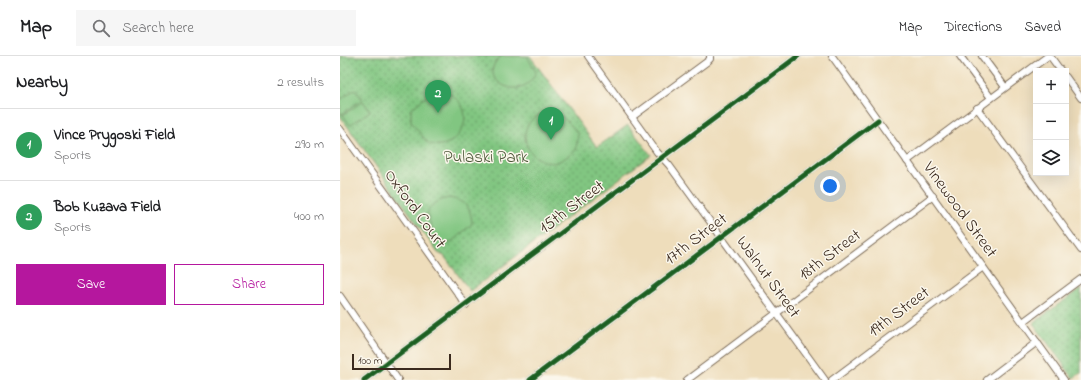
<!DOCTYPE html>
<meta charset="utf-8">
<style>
:root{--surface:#fff;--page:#f6f6f6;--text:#202124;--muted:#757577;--line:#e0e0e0;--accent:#b5179e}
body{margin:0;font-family:"Indie Flower",sans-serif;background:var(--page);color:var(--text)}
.controls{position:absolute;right:12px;top:12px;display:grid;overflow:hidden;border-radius:0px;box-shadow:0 4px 16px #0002}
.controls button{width:36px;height:36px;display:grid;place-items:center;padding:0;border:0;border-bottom:1px solid var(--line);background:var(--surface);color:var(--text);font:20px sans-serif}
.scale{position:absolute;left:12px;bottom:10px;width:99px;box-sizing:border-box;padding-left:4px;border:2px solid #3b2a1e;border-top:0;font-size:11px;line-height:14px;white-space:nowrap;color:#3b2a1e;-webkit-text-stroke:3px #fbf7ec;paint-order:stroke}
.you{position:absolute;left:490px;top:130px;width:14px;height:14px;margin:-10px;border:3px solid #fff;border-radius:50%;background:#1a73e8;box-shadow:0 0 0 6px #1a73e833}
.badge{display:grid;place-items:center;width:26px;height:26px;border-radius:50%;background:var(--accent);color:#fff;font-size:13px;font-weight:700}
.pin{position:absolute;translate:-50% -33px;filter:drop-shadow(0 1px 2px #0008)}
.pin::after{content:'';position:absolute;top:21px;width:14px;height:12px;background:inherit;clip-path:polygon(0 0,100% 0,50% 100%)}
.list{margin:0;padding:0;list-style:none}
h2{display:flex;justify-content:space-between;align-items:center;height:52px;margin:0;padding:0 16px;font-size:17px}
h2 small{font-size:13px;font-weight:400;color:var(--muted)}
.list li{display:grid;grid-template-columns:26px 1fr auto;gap:12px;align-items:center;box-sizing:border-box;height:72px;padding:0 16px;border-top:1px solid var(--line)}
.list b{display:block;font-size:15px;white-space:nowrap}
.list p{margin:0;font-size:13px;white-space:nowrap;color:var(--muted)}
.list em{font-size:13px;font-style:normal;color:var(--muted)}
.actions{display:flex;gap:8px;padding:12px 16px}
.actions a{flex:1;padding:9px 0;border:1px solid var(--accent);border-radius:0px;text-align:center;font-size:14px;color:var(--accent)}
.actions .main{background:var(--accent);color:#fff}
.icon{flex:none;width:22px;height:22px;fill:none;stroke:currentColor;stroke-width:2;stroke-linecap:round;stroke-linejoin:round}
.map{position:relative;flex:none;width:741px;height:324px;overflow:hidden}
header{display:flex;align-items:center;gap:24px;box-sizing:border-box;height:56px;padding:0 20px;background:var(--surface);border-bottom:1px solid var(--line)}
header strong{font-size:19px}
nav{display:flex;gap:22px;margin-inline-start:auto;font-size:14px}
.search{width:280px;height:36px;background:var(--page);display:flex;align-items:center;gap:10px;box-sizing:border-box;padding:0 14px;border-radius:0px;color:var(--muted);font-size:15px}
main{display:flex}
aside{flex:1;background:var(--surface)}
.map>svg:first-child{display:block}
</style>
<header>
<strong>Map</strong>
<div class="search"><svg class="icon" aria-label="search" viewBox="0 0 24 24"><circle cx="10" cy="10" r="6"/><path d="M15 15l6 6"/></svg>Search here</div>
<nav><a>Map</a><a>Directions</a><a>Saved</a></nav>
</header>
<main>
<aside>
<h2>Nearby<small>2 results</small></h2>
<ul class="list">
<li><span class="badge" style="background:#2e9e5b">1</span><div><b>Vince Prygoski Field</b><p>Sports</p></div><em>290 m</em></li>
<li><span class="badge" style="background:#2e9e5b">2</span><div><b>Bob Kuzava Field</b><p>Sports</p></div><em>400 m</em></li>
</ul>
<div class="actions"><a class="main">Save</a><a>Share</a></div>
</aside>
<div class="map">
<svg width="741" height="324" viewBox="0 0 741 324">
<defs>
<pattern id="green-dots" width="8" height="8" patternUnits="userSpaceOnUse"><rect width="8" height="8" fill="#81c681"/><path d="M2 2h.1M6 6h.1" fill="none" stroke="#6ba169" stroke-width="1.8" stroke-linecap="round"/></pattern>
</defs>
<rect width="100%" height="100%" fill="#fbf7ec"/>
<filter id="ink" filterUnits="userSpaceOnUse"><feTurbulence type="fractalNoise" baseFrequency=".025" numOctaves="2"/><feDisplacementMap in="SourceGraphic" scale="8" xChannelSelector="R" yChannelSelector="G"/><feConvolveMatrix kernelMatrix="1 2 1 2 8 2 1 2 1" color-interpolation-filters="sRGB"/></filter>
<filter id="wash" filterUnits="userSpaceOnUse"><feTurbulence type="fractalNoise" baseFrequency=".012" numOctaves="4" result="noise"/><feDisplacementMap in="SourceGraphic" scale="16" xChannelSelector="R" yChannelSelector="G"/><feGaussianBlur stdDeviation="0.9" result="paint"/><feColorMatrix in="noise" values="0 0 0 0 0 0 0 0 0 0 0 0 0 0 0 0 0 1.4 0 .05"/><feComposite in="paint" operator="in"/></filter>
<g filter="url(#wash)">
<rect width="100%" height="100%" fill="#edb"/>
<g fill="url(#green-dots)" stroke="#5e7850">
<polygon points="0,0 190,0 257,91 288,69 311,99 130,235 104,200 98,197 0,60"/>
<polygon points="741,232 741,317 733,322 693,267"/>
</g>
<g fill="#81c681" stroke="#5e7850">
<path d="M162,0h25l9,16c-14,35 -64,5 -34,-16z"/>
<polygon points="15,33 22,43 2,58 0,56 0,44"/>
<path d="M102,34c44,17 16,66 -14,53l-17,-21v-13l22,-18z"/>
<polygon points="23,45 30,55 10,69 3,59"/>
<path d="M212,57c12,2 18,11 26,21l-2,16c-6,4 -12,10 -19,12 -5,2 -10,0 -15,-2 -17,-6 -24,-30 -8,-42 5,-4 11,-5 18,-5z"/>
<path d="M108,142c17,2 23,9 24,26l-22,19h-9c-11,-21 -26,-36 7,-45z"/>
</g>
</g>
<g filter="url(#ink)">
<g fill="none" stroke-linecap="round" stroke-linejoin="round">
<g stroke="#7a6955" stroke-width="8">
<g id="street">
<polyline points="248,0 317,96 329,109 485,324"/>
<polyline points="492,0 724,324"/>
<polyline points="620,0 651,42"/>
<polyline points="642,0 665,31"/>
<polyline points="710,0 721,15"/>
<polyline points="726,21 741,42"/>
<polyline points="637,52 741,194"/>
<polyline points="292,61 368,5 370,3 370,0"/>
<polyline points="0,73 84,190 126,249"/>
<polyline points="567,105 708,0"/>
<polyline points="0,240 58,324"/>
<polyline points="683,266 741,223"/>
<polyline points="24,324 458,0"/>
<polyline points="190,324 538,64"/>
<polyline points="347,324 593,140"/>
<polyline points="492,324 643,211"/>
<polyline points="647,324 697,286"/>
</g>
</g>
<use href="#street" stroke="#fff" stroke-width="6"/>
<g stroke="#fbf7ec" stroke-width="8">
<g id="cycleway">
<polyline points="24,324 458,0"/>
<polyline points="190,324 538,64"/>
</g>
</g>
<use href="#cycleway" stroke="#1b5e20" stroke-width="5"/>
</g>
</g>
<g text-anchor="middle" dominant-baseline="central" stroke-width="3" stroke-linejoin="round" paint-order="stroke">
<g font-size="17" fill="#50593c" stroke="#fbf7ec">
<text x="146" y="101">Pulaski Park</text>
</g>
<g font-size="17" fill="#3b2a1e" stroke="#fbf7ec">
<text transform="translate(232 151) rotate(-37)">15th Street</text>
<text transform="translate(75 153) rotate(54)">Oxford Court</text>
<text transform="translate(620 154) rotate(54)">Vinewood Street</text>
<text transform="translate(356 183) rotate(-37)">17th Street</text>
<text transform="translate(490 199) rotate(-37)">18th Street</text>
<text transform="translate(428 221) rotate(54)">Walnut Street</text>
<text transform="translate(559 256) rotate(-37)">19th Street</text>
</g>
</g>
</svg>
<div class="controls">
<button>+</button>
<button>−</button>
<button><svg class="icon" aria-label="layers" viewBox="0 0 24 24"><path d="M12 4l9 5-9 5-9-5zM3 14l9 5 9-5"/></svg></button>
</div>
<div class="scale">100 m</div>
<div class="you"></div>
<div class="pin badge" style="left:211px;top:84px;background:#2e9e5b">1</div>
<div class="pin badge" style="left:98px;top:57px;background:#2e9e5b">2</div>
</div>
</main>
